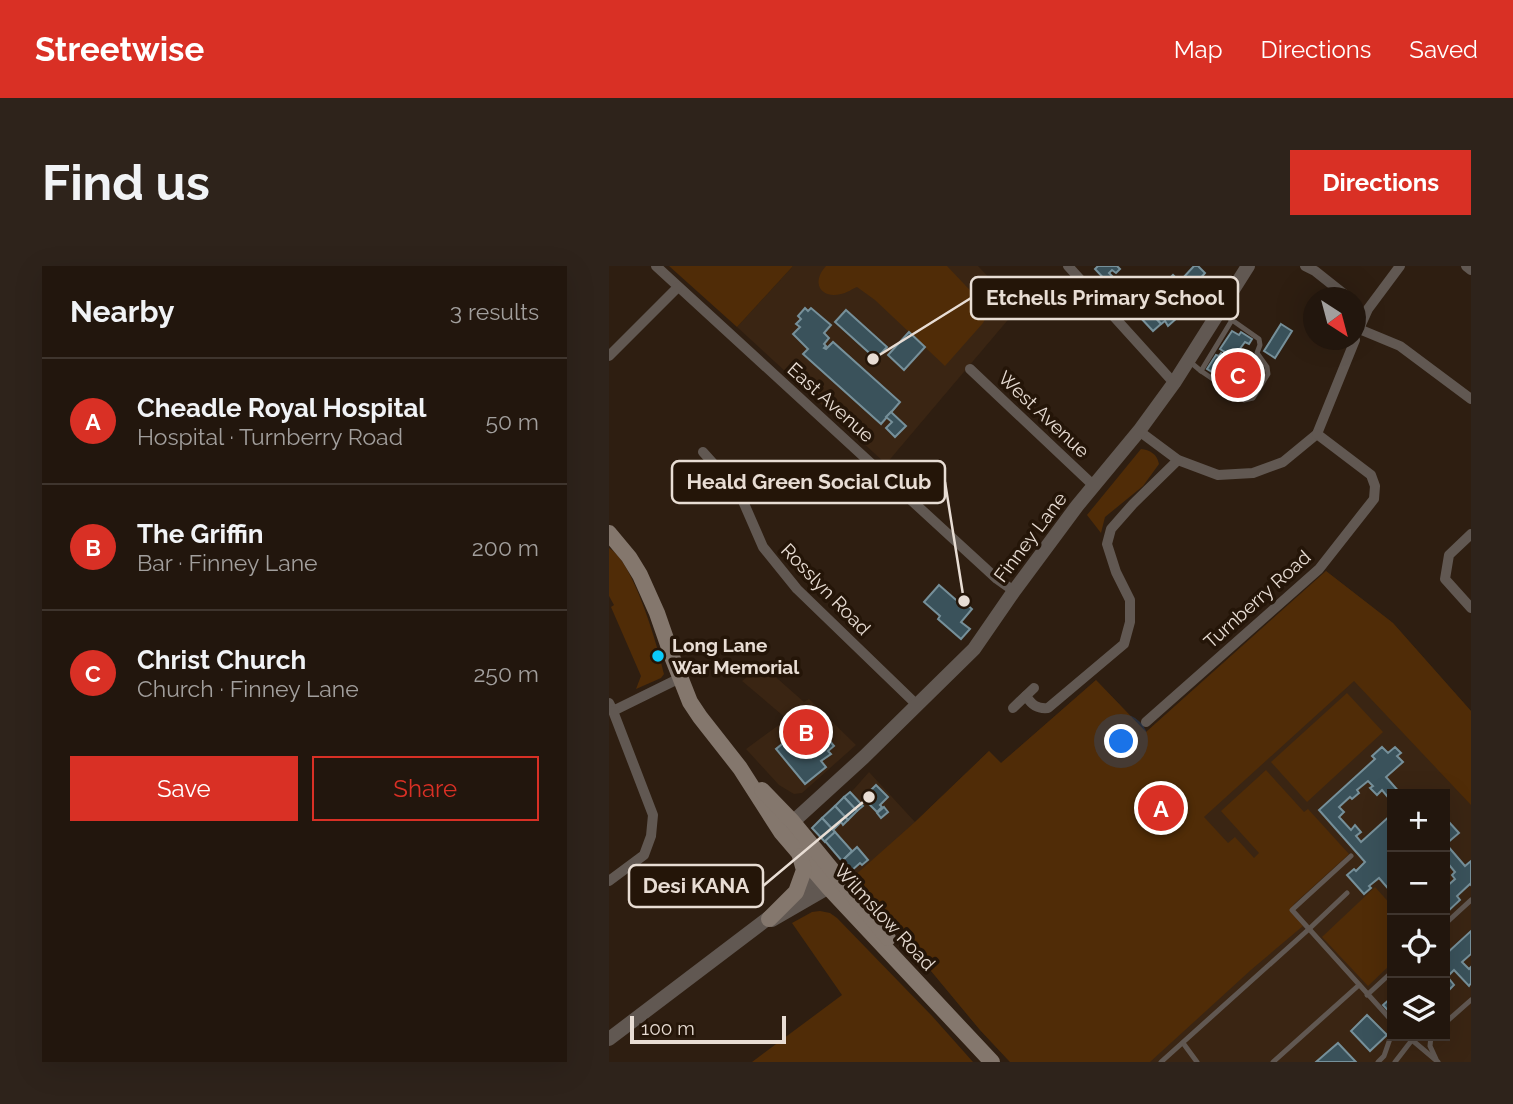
<!DOCTYPE html>
<meta charset="utf-8">
<style>
:root{--surface:#22160d;--page:#2e231b;--text:#f1f3f6;--muted:#a29f9d;--line:#3f352e;--accent:#d93025}
body{margin:0;font-family:Raleway,sans-serif;background:var(--page);color:var(--text)}
.controls{position:absolute;right:21px;bottom:21px;display:grid;overflow:hidden;border-radius:0px;box-shadow:0 7px 28px #0002}
.controls button{width:63px;height:63px;display:grid;place-items:center;padding:0;border:0;border-bottom:2px solid var(--line);background:var(--surface);color:var(--text);font:35px sans-serif}
.compass{position:absolute;left:694px;top:21px;width:63px;height:63px;border-radius:50%;background:var(--surface);box-shadow:0 7px 28px #0002;rotate:144deg}
.scale{position:absolute;left:21px;bottom:18px;width:156px;box-sizing:border-box;padding-left:7px;border:4px solid #e8ddd4;border-top:0;font-size:19px;line-height:24px;white-space:nowrap;color:#e8ddd4;-webkit-text-stroke:5px #241508;paint-order:stroke}
.you{position:absolute;left:513px;top:476px;width:24px;height:24px;margin:-18px;border:5px solid #fff;border-radius:50%;background:#1a73e8;box-shadow:0 0 0 10px #1a73e833}
.badge{display:grid;place-items:center;width:46px;height:46px;border-radius:50%;background:var(--accent);color:#fff;font-size:23px;font-weight:700}
.pin{position:absolute;translate:-50% -50%;border:4px solid #fff;box-shadow:0 2px 7px #0006}
.list{margin:0;padding:0;list-style:none}
h2{display:flex;justify-content:space-between;align-items:center;height:91px;margin:0;padding:0 28px;font-size:30px}
h2 small{font-size:23px;font-weight:400;color:var(--muted)}
.list li{display:grid;grid-template-columns:46px 1fr auto;gap:21px;align-items:center;box-sizing:border-box;height:126px;padding:0 28px;border-top:2px solid var(--line)}
.list b{display:block;font-size:26px;white-space:nowrap}
.list p{margin:0;font-size:23px;white-space:nowrap;color:var(--muted)}
.list em{font-size:23px;font-style:normal;color:var(--muted)}
.actions{display:flex;gap:14px;padding:21px 28px}
.actions a{flex:1;padding:16px 0;border:2px solid var(--accent);border-radius:0px;text-align:center;font-size:24px;color:var(--accent)}
.actions .main{background:var(--accent);color:#fff}
.icon{flex:none;width:38px;height:38px;fill:none;stroke:currentColor;stroke-width:2;stroke-linecap:round;stroke-linejoin:round}
.map{position:relative;flex:none;width:862px;height:796px;overflow:hidden;border-radius:0px}
header{display:flex;align-items:center;gap:42px;box-sizing:border-box;height:98px;padding:0 35px;background:var(--accent);color:#fff}
header strong{font-size:33px}
nav{display:flex;gap:38px;margin-inline-start:auto;font-size:24px}
.intro{display:flex;align-items:center;justify-content:space-between;box-sizing:border-box;height:168px;padding:0 42px}
h1{margin:0;font-size:49px}
.button{padding:18px 32px;border-radius:0px;background:var(--accent);color:#fff;font-size:24px;font-weight:700}
main{display:flex;gap:42px;padding:0 42px}
aside{flex:1;background:var(--surface);border-radius:0px;box-shadow:0 7px 28px #0002}
.map>svg:first-child{display:block}
</style>
<header>
<strong>Streetwise</strong>
<nav><a>Map</a><a>Directions</a><a>Saved</a></nav>
</header>
<div class="intro"><h1>Find us</h1><a class="button">Directions</a></div>
<main>
<aside>
<h2>Nearby<small>3 results</small></h2>
<ul class="list">
<li><span class="badge">A</span><div><b>Cheadle Royal Hospital</b><p>Hospital · Turnberry Road</p></div><em>50 m</em></li>
<li><span class="badge">B</span><div><b>The Griffin</b><p>Bar · Finney Lane</p></div><em>200 m</em></li>
<li><span class="badge">C</span><div><b>Christ Church</b><p>Church · Finney Lane</p></div><em>250 m</em></li>
</ul>
<div class="actions"><a class="main">Save</a><a>Share</a></div>
</aside>
<div class="map">
<svg width="862" height="796" viewBox="0 0 862 796">
<rect width="100%" height="100%" fill="#2e1e11"/>
<g fill="#3a2513" fill-rule="evenodd">
<polygon points="184,0 369,0 409,42 277,198 128,61"/>
<path d="M717,305l67,52 78,88v351h-461l-30,-32 -127,-153 1,-2 -42,-47 1,-2 41,-37 15,-17 46,50 74,-71 12,12 95,-83 50,52zM783,528h53v242h-53z"/>
<polygon points="153,399 195,436 200,433 247,479 193,527 185,528 170,519 137,483 178,453 133,415"/>
</g>
<g fill="#502c07">
<polygon points="60,0 184,0 128,61"/>
<path d="M217,0h121l37,39c4,7 3,11 -1,18l-38,43 -70,-66 -18,-13c-5,2 -10,6 -16,7 -21,5 -30,-12 -15,-28z"/>
<path d="M532,183c9,1 16,5 18,15l-16,22 -38,31 -4,16 -14,-18z"/>
<path d="M0,282c24,13 49,98 55,126l-3,4 -25,11 5,-13 -30,-69 3,-2 -5,-9z"/>
<polygon points="717,305 784,357 862,445 862,539 745,415 595,551 619,577 626,571 645,592 650,587 612,545 657,504 695,546 699,543 740,588 685,638 682,644 694,660 643,703 541,796 401,796 371,764 244,611 306,556 380,485 392,497 487,414 537,466"/>
<polygon points="738,427 774,466 698,536 662,496"/>
<polygon points="766,621 783,640 783,697 759,720 713,671"/>
<polygon points="211,645 221,647 228,652 323,750 364,796 143,796 233,729 183,657 203,646"/>
</g>
<g fill="#3a525b" stroke="#76909a" stroke-width="2">
<polygon points="489,0 508,0 511,3 507,7 503,4 500,7 506,13 500,18 486,3"/>
<polygon points="585,0 589,0 596,7 583,22 573,13"/>
<polygon points="564,9 573,18 570,21 561,12"/>
<polygon points="555,38 568,52 559,60 556,55 552,58 541,44 546,39 549,42"/>
<polygon points="196,42 199,45 202,42 222,59 215,67 220,72 215,78 217,80 215,82 217,83 224,76 291,136 272,158 194,88 199,83 184,68 191,61 187,58 192,53 189,50"/>
<polygon points="237,44 278,81 267,93 226,56"/>
<polygon points="535,46 540,51 543,48 552,58 544,65 530,50"/>
<polygon points="672,58 683,65 666,92 655,85"/>
<polygon points="623,65 630,69 632,66 643,73 640,78 636,76 627,88 622,85 620,89 611,83"/>
<polygon points="300,66 316,81 295,104 279,89"/>
<polygon points="616,86 620,89 618,92 625,96 628,93 634,97 632,100 636,103 638,99 646,104 649,99 654,103 647,114 650,119 646,126 640,126 635,122 633,125 622,118 619,122 611,117 614,113 598,103 607,89 610,90 612,87 614,89"/>
<polygon points="282,146 297,160 286,171 277,162 283,156 277,151"/>
<polygon points="330,319 354,340 356,337 363,343 352,356 361,363 352,373 329,353 331,350 315,336"/>
<polygon points="203,454 225,480 219,485 222,488 212,495 217,501 196,518 167,483"/>
<polygon points="773,481 779,487 786,481 792,487 788,490 794,496 777,511 792,528 783,528 783,536 773,524 768,529 761,522 764,520 759,515 748,524 750,527 743,533 741,531 730,541 735,546 730,551 742,564 746,559 752,566 747,570 752,576 783,548 783,627 770,612 760,620 762,622 755,628 738,609 745,603 747,605 756,596 710,544 766,493 763,490"/>
<polygon points="267,519 279,531 271,539 273,541 268,546 254,532"/>
<polygon points="241,526 254,540 248,545 235,531"/>
<polygon points="235,531 248,545 239,554 226,540"/>
<polygon points="226,540 239,554 234,559 232,556 224,564 213,552"/>
<polygon points="275,541 279,546 272,552 268,547"/>
<polygon points="213,552 226,566 216,576 203,562"/>
<polygon points="839,555 850,567 837,578 856,600 862,595 862,619 861,618 848,630 851,634 836,648 836,622 846,613 843,609 846,606 836,594 836,558"/>
<polygon points="226,566 243,585 233,595 216,575"/>
<polygon points="248,581 259,594 253,599 251,597 242,605 233,595"/>
<polygon points="862,665 862,688 853,696 860,703 862,701 862,717 860,720 845,704 840,709 838,707 836,710 836,689"/>
<polygon points="836,714 838,717 841,714 845,719 838,726 836,724"/>
<polygon points="783,731 783,749 774,739"/>
<polygon points="758,749 778,769 761,785 742,765"/>
<polygon points="729,777 747,796 707,796 715,789"/>
</g>
<g fill="none" stroke-linecap="round" stroke-linejoin="round">
<g stroke="#615852" stroke-width="5">
<polyline points="580,95 592,105 635,134 644,132 659,108 658,101 648,87 651,79 650,73 613,47"/>
<polyline points="592,105 623,54"/>
<polyline points="742,590 683,644 783,755"/>
<polyline points="836,658 862,634"/>
<polyline points="758,729 783,706"/>
<polyline points="836,757 862,734"/>
<polyline points="822,770 821,780 827,793"/>
<polyline points="803,774 829,796"/>
<polyline points="574,777 588,796"/>
<polyline points="552,796 700,663 738,627"/>
<polyline points="664,796 750,719"/>
<polyline points="769,796 775,790 783,767"/>
<polyline points="786,796 803,774 798,770"/>
</g>
<g stroke="#615852" stroke-width="10">
<polyline points="47,0 388,313 405,325"/>
<polyline points="459,0 565,117"/>
<polyline points="696,0 706,5 740,32"/>
<polyline points="791,0 759,43 750,63 791,80 862,133"/>
<polyline points="857,0 862,4"/>
<polyline points="0,90 69,21"/>
<polyline points="361,103 484,219"/>
<polyline points="530,165 569,194 609,209 644,207 674,196 708,168 746,74"/>
<polyline points="94,186 130,226 154,281 188,323 308,439"/>
<polyline points="862,268 840,289 836,313 862,342"/>
<path d="M417,430c6,9 11,13 22,12l76,-64 6,-22v-22l-14,-28 -9,-28 4,-15 22,-25 45,-44"/>
<polyline points="0,437 4,445 71,412"/>
<polyline points="404,442 425,422"/>
<polyline points="537,456 710,303 765,233 766,220 762,209 708,168"/>
<polyline points="0,615 35,589 42,570 44,549 4,445"/>
</g>
<g stroke="#615852" stroke-width="14">
<polyline points="175,564 255,491 365,383 405,325 468,240 530,165 565,117 639,0"/>
<polyline points="182,634 218,605"/>
<polyline points="163,654 227,617"/>
<polyline points="0,773 166,647"/>
</g>
<g stroke="#84776d" stroke-width="16">
<polyline points="0,267 20,291 31,309 48,347 64,393 81,436 91,451 131,502 172,566 220,622 383,796"/>
<polyline points="153,524 183,555 279,672"/>
<polyline points="160,653 187,626 195,604 191,590"/>
</g>
</g>
<circle fill="#0bcafa" stroke="#241508" stroke-width="2.5" cx="49" cy="390" r="7"/>
<g text-anchor="middle" dominant-baseline="central" stroke-width="7" stroke-linejoin="round" paint-order="stroke">
<g font-size="19" fill="#e8ddd4" stroke="#241508">
<text transform="translate(222 136) rotate(42)">East Avenue</text>
<text transform="translate(435 148) rotate(43)">West Avenue</text>
<text transform="translate(421 271) rotate(-53)">Finney Lane</text>
<text transform="translate(217 323) rotate(46)">Rosslyn Road</text>
<text transform="translate(648 333) rotate(-42)">Turnberry Road</text>
<text transform="translate(276 651) rotate(47)">Wilmslow Road</text>
</g>
<g font-size="19" font-weight="bold" fill="#e8ddd4" stroke="#241508" text-anchor="start">
<text x="63" y="379">Long Lane<tspan x="63" dy="22">War Memorial</tspan></text>
</g>
</g>
<path fill="none" stroke="#e8ddd4" stroke-width="2.5" d="M264 93L362 32M355 335L336 216M260 531L154 620"/>
<g fill="#e8ddd4" stroke="#241508" stroke-width="2.5">
<circle cx="264" cy="93" r="7"/>
<circle cx="355" cy="335" r="7"/>
<circle cx="260" cy="531" r="7"/>
</g>
<g fill="#241508" stroke="#e8ddd4" stroke-width="2.5">
<rect x="362" y="11" width="267" height="42" rx="7"/>
<rect x="63" y="195" width="273" height="42" rx="7"/>
<rect x="20" y="599" width="134" height="42" rx="7"/>
</g>
<g font-size="21" text-anchor="middle" font-weight="bold" fill="#e8ddd4">
<text x="496" y="39">Etchells Primary School</text>
<text x="200" y="223">Heald Green Social Club</text>
<text x="87" y="627">Desi KANA</text>
</g>
</svg>
<div class="controls">
<button>+</button>
<button>−</button>
<button><svg class="icon" aria-label="locate" viewBox="0 0 24 24"><circle cx="12" cy="12" r="6"/><path d="M12 2v4M12 18v4M2 12h4M18 12h4"/></svg></button>
<button><svg class="icon" aria-label="layers" viewBox="0 0 24 24"><path d="M12 4l9 5-9 5-9-5zM3 14l9 5 9-5"/></svg></button>
</div>
<svg class="compass" viewBox="-18 -18 36 36"><path d="M0-13l5 13h-10z" fill="#e53935"/><path d="M0 13l5-13h-10z" fill="#a29f9d"/></svg>
<div class="scale">100 m</div>
<div class="you"></div>
<div class="pin badge" style="left:552px;top:542px">A</div>
<div class="pin badge" style="left:197px;top:466px">B</div>
<div class="pin badge" style="left:629px;top:109px">C</div>
</div>
</main>
